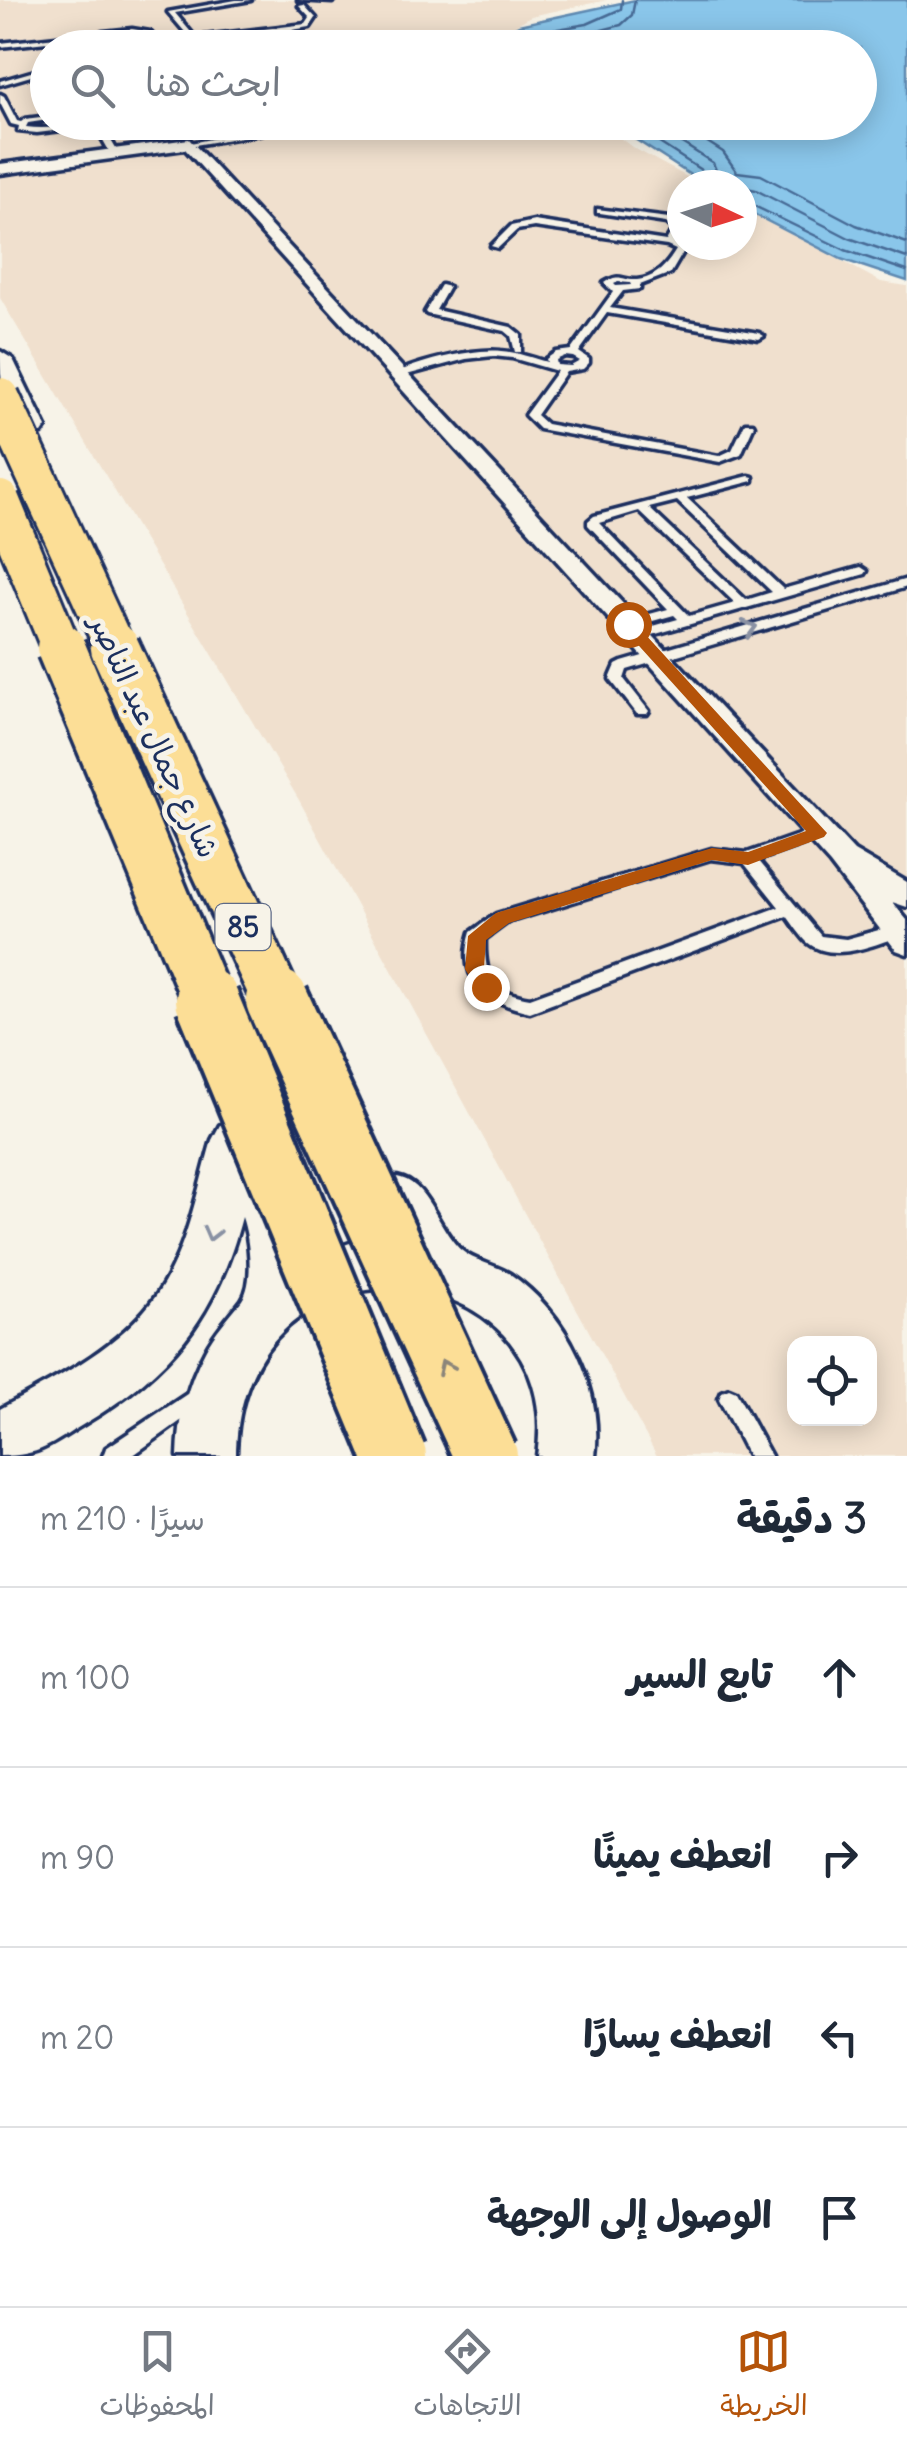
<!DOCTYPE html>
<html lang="ar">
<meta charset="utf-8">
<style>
:root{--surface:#fff;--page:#f2f2f3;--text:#1f2937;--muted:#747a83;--line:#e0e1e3;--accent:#b45309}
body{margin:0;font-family:Delius,"Playpen Sans Arabic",sans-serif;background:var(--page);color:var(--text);direction:rtl}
.controls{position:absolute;right:30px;bottom:30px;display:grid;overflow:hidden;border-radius:20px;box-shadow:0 5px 25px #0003}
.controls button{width:90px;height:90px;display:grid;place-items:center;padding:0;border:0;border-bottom:2px solid var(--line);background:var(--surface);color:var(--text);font:50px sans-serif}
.compass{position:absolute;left:667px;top:170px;width:90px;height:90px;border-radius:50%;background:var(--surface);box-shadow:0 5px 25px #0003;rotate:94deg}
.stop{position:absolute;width:30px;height:30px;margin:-22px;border:8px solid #b45309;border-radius:50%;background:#fff}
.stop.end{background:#b45309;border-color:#fff;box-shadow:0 2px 10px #0008}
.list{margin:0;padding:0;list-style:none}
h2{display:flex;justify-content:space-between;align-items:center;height:130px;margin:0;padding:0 40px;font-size:42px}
h2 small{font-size:32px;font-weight:400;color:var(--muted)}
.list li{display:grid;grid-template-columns:65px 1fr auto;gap:30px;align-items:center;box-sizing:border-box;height:180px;padding:0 40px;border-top:2px solid var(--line)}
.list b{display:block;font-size:38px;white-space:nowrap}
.list em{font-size:32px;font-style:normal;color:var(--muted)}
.icon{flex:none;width:55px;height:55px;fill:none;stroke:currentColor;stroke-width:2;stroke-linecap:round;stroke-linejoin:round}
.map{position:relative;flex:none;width:907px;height:1456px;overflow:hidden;direction:ltr}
.search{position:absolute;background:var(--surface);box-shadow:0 5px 25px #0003;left:30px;right:30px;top:30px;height:110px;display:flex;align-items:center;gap:25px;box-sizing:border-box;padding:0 35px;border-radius:55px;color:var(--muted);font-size:38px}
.sheet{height:850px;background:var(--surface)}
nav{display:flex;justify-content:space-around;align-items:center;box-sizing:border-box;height:140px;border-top:2px solid var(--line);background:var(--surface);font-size:28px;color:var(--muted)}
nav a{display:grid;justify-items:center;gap:5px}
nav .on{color:var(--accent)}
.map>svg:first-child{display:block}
</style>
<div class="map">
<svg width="907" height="1456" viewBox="0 0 907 1456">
<rect width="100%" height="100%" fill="#f7f3e8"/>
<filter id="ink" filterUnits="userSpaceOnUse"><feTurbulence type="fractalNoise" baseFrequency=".01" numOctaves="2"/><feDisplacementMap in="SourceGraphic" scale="20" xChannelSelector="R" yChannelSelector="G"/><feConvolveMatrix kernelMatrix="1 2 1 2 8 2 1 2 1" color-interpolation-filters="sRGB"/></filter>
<g filter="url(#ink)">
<path fill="#f0e0ce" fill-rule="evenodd" d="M0,0h607l-76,16 -35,20 10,11 -458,1v74l552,1 32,24 70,38h-20v60h60v-38l139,75 26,4v1170h-250l-358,-656 -299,-502zM794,1344h76v74h-76z"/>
<polygon fill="#8ac6ea" stroke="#5e8ab2" stroke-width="2.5" points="635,0 907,0 907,281 841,259 744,209 742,185 706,185 610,123 860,122 860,48 513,48 509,30 519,25"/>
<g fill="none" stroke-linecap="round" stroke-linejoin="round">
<g stroke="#476b96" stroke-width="2.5">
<polyline points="521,48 523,35 587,24 621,9 622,0"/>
<polyline points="534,48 621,25 632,15 635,0"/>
<polyline points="627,122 704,172 709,185"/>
<polyline points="649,122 713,163 722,185"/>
<polyline points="676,122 723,152 737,172 761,175 856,225 907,243"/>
<polyline points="742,187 756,190 849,238 907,258"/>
<polyline points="742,200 845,250 907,271"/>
</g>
<g stroke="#1b2f5e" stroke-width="7">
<g id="service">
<polygon points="236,0 251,0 175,13 195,37 306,24 310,18 299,6 304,5 316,18 310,27 292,30 308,48 301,48 286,30 198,40 199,44 195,44 168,12"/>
<polygon points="298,0 335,0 332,2"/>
<polygon points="132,29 150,32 163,48 156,48 146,35 132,33 0,47 0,43"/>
<polygon points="379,44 377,47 353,48 356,46"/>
<polygon points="48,67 48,71 0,85 0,81"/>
<path d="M0,94l4,2 13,25 4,1 4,-3 23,-3v4l-20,3 -2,4c28,4 58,-5 87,-5l-11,3 17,29 -7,2 -17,-30 -58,7 -19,-2 1,-5 -8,-2 -11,-21z"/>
<polygon points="146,122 166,122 113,132 109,130"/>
<polygon points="265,122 273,122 273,130 259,134 189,146 185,144 257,130 266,127"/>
<path d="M597,209l72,9 12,11 -7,14 11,6 -14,24 -31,12v4l-17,2 -13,17 149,25 5,3 -5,3 -152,-26 -28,39 10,7v4l-6,6 -17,3 -30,43 10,9 173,32 13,-6 13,-27h8l1,2 -13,29 -21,8 -181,-33 -14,-14 32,-44 -45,-13 -19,-2 -27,3 -67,18 -5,-3c23,-12 80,-26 107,-23 16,1 31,7 46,11l-1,-3 10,-7 15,-2 42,-58 -9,-9c16,-11 18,-2 33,-3 19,-2 30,-15 39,-30l-9,-4 -133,-19 -17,3 -19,18 -7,-2 20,-20 23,-5 132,20 7,-12 -7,-6 -66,-10h-3zM618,282l12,1 1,2 -15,1 -2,-2zM565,356l8,1 7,4 -9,5 -14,-1 -1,-5z"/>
<polygon points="441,285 449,287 436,310 511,327 521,335 521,352 515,352 511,336 505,331 427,314 425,312"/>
<path d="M749,476l4,1v4l-66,17 96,91 78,-22 6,4 -2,3 -223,64h-10l-1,-3 1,-3 46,-13 -4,-4 -46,13 -4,-1 -2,-3 2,-3 44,-12 -80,-84v-4l6,-5zM677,501l95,91 -26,8 -97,-92zM639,511l96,92 -46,13 -90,-93z"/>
<polygon points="907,579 907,587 627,670 624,679 649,711 647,714 637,714 610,679 616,665 622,662"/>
<path d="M818,828l5,1 2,4 -2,4 -65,23 63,76 25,3 51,-14 6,2 2,4 -2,4c-27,9 -70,29 -96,7 -7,-7 -14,-18 -20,-26l-257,96c-43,-9 -74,-31 -59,-80l25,-18 215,-65 36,4zM711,859l33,4 35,44 -249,91c-39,-7 -46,-21 -45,-59l23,-17z"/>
<polygon points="196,1388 203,1391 206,1398 203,1405 132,1456 103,1456 106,1448"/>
<polygon points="729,1389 736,1392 771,1456 748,1456 719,1399 722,1392"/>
</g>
</g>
<g stroke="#1b2f5e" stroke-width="7">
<polygon id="minor" points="189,139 854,851 907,882 907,907 892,902 907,920 907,954 896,950 830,864 185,149 0,174 0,164"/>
</g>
<g stroke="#1b2f5e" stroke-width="7">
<g id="secondary">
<path d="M0,351l13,8 33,68 -4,6h-20c-18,-27 -22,-51 -22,-82z"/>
<path d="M237,1119l17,6 8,15 -13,47 14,-5 18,7 22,53 -1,17 54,-18 37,-3 -26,-42 8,-16c50,-18 57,43 86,70 12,11 35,15 49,24 56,38 94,114 85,182h-58c32,-208 -299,-239 -301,0h-58c1,-37 9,-72 27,-105 10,-20 24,-34 37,-51 13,-19 7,-63 0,-83 -26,99 -71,155 -158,207 -34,20 -43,32 -84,32v-47c52,-29 112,-57 150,-105 36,-46 46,-110 62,-164l8,-15z"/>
</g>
</g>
<use href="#service" fill="#f7f3e8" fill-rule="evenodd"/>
<use href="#minor" fill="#f7f3e8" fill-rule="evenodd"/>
<use href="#secondary" fill="#f7f3e8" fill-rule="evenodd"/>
<g stroke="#1b2f5e" stroke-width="44" stroke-linecap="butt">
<g id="trunk-bridge-far2">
<polyline points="0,397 116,650"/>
<polyline points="0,500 62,650"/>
</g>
</g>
<g stroke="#1b2f5e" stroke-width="55" stroke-linecap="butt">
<g id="trunk-bridge-far1">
<polyline points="61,648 208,1002"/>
<polyline points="115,648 278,1002"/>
</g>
</g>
<g stroke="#1b2f5e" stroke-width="70" stroke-linecap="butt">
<g id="trunk-bridge">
<polyline points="207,1000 395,1456"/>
<polyline points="277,1000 486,1456"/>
</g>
</g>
<use href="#trunk-bridge-far2" stroke="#fcde96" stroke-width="38"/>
<use href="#trunk-bridge-far1" stroke="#fcde96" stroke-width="48"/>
<use href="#trunk-bridge" stroke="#fcde96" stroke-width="62"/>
</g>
<defs><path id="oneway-chevron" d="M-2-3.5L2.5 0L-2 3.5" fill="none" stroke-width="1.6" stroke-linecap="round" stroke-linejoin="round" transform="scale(2.5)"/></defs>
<g stroke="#8991a3">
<use href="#oneway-chevron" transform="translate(750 628) rotate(-16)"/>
<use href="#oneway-chevron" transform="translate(211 1234) rotate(105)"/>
</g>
<use stroke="#8c867a" href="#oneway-chevron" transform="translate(445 1367) rotate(-115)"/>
</g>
<polygon fill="#b45309" points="622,621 633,621 827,833 824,837 748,865 712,860 509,923 486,940 484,968 496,987 486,995 479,992 465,969 468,936 496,913 712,848 748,852 806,831 622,627"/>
<g text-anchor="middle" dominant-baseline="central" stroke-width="10" stroke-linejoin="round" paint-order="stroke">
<rect fill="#f7f3e8" stroke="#5d6a87" stroke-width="2.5" x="215.5" y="904" width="55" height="46" rx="8"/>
<g font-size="28" font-weight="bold" fill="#1b2f5e">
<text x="243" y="927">85</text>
</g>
<g font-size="30" fill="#1b2f5e" stroke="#f7f3e8">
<text transform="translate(155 736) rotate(65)">شارع جمال عبد الناصر</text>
</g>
</g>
</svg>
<div class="controls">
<button><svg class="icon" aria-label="locate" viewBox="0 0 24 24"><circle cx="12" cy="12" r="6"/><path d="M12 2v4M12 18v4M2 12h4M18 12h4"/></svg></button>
</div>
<svg class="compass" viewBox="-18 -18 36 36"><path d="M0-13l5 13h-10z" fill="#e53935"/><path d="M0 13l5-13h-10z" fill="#747a83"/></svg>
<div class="stop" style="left:628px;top:624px"></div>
<div class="stop end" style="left:486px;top:987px"></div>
<div class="search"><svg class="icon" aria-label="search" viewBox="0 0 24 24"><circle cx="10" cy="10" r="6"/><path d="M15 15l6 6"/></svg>ابحث هنا</div>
</div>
<section class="sheet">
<h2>3 دقيقة<small>سيرًا · 210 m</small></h2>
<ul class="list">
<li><svg class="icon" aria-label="ahead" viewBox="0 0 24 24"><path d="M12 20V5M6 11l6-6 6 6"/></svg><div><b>تابع السير</b></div><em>100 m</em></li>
<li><svg class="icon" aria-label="right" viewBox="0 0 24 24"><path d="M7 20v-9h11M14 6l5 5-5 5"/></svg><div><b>انعطف يمينًا</b></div><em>90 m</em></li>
<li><svg class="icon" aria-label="left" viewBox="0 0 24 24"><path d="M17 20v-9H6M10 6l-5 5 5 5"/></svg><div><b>انعطف يسارًا</b></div><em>20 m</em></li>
<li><svg class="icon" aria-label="arrive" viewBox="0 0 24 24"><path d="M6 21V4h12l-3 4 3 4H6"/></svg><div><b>الوصول إلى الوجهة</b></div></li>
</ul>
</section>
<nav>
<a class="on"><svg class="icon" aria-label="map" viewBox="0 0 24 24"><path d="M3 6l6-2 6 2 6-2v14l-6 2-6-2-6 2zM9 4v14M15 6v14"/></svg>الخريطة</a>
<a><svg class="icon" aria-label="directions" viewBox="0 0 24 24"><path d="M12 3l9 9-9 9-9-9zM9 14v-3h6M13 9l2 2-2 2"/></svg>الاتجاهات</a>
<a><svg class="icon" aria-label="saved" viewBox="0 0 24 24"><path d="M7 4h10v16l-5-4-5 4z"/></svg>المحفوظات</a>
</nav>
